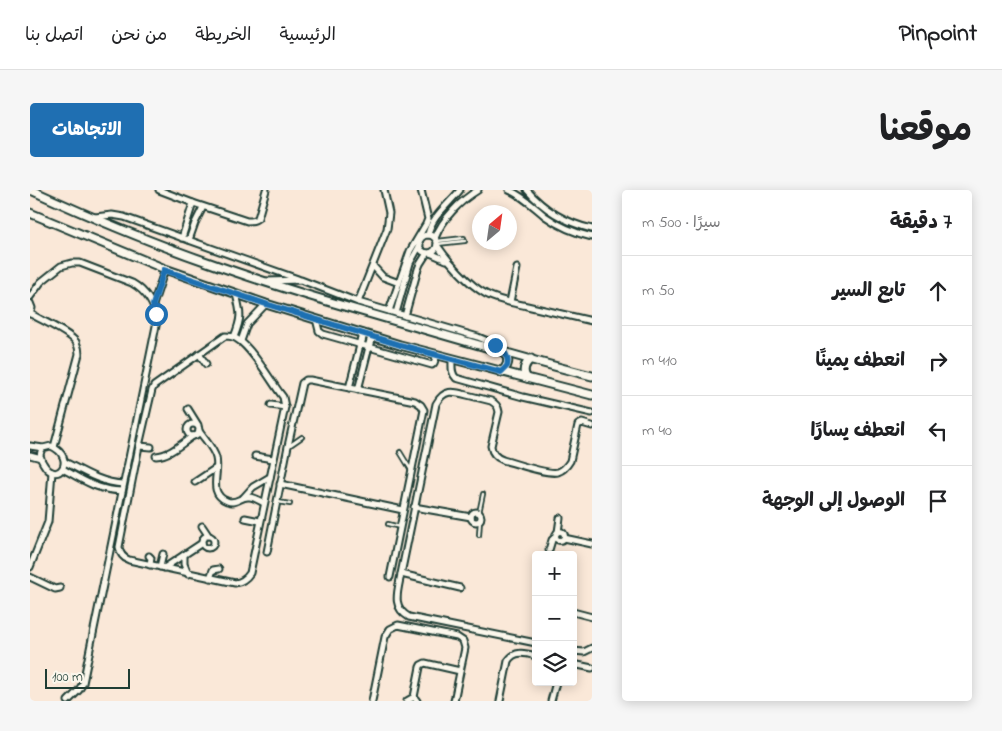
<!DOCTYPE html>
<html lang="ar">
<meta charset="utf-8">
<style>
:root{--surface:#fff;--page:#f6f6f6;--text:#202124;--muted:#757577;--line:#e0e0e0;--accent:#1f6fb2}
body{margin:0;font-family:"Indie Flower","Playpen Sans Arabic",sans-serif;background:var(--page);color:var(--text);direction:rtl}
.controls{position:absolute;right:15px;bottom:15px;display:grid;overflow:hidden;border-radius:5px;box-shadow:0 2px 12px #0003}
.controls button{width:45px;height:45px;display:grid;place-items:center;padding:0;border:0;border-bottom:1px solid var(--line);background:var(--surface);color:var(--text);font:25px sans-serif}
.compass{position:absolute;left:442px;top:15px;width:45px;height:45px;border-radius:50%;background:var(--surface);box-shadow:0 2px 12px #0003;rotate:29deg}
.scale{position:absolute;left:15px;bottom:12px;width:85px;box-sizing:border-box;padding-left:5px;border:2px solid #1f3d34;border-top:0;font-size:14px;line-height:18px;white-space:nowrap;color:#1f3d34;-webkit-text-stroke:4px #fbf7ec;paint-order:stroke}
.stop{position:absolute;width:15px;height:15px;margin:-11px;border:4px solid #1f6fb2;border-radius:50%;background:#fff}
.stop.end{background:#1f6fb2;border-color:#fff;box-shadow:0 1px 5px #0008}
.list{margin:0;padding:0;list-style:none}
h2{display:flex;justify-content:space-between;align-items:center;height:65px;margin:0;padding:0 20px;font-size:21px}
h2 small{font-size:16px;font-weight:400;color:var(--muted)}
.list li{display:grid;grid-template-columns:32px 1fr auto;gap:15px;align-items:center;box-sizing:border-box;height:70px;padding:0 20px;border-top:1px solid var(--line)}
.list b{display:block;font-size:19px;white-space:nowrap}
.list em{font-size:16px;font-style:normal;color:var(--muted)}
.icon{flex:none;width:28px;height:28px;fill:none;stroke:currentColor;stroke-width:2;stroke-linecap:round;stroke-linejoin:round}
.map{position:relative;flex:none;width:562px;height:511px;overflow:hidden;direction:ltr;border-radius:5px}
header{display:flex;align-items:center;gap:30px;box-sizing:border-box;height:70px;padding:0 25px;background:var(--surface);border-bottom:1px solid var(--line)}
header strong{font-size:24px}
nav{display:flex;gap:28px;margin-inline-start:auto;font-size:18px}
.intro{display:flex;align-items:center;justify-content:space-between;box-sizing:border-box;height:120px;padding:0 30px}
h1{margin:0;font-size:35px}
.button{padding:12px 22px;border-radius:5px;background:var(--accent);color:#fff;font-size:18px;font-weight:700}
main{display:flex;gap:30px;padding:0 30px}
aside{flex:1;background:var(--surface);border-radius:5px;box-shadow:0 2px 12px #0003}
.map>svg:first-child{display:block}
</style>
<header>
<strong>Pinpoint</strong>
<nav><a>الرئيسية</a><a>الخريطة</a><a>من نحن</a><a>اتصل بنا</a></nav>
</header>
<div class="intro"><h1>موقعنا</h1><a class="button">الاتجاهات</a></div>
<main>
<aside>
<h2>7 دقيقة<small>سيرًا · 500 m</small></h2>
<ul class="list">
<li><svg class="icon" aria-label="ahead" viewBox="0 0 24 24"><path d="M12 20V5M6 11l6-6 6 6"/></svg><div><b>تابع السير</b></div><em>50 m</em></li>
<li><svg class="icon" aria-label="right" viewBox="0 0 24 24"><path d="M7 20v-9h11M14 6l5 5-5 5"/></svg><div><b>انعطف يمينًا</b></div><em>410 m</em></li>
<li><svg class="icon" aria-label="left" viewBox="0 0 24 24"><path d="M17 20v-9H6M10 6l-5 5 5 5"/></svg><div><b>انعطف يسارًا</b></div><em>40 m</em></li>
<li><svg class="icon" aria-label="arrive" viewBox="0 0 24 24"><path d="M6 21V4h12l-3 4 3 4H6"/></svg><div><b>الوصول إلى الوجهة</b></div></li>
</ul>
</aside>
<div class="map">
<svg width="562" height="511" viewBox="0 0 562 511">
<rect width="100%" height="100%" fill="#fae8d8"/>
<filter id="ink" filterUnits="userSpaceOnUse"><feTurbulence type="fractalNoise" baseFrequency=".02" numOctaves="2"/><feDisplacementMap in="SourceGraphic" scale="10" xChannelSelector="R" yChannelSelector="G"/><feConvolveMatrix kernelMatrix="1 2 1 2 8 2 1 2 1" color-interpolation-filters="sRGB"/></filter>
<g filter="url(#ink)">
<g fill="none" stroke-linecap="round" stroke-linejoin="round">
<g stroke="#1f3d34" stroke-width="6">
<g id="lane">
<polyline points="407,51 434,48"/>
<polyline points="407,54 435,51"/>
<polyline points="259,256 272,247"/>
<polyline points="370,262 381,280"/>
<polyline points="248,312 260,314"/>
<polyline points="449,323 453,304"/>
<polyline points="358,334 370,337"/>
<polyline points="449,345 450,331"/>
</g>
</g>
<g stroke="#1f3d34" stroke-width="9">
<g id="street">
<path d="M129,0l34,13 54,18c5,0 7,0 11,-3l8,-28"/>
<path d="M479,0c14,6 24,16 36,26 14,10 30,17 47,21"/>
<path d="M497,0c17,20 40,33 65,39"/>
<polyline points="65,27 82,25 94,27 268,89"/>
<path d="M398,45c3,-18 21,-31 32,-45"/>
<circle cx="398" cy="54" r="9"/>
<polyline points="152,48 163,13"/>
<path d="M405,48c8,-20 25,-37 43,-48"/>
<polyline points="159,50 165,33 173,17"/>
<path d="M407,55c11,16 32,40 49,49 13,7 28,9 41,12 22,5 43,10 65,15"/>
<polyline points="400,63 416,70"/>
<polyline points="343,76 353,87 369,93"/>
<polyline points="237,91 271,90 328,112 448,147 460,152 471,159"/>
<path d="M0,107l11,-15 20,-16 11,-3h8l52,20c14,8 23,22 25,38l-74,362 -4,7 -11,11"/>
<polyline points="328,112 357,39 359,23 354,0"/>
<polyline points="480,112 487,78"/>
<polyline points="0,113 2,118 0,124"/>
<polyline points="123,115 135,79"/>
<polyline points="359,121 380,61 396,34 398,29 391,0"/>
<polyline points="366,123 380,73 390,55"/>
<path d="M1,124c10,6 39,19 45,28 2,4 3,7 3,12l-25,93"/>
<polyline points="375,126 388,79 390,74 397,63"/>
<polyline points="286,129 289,141 293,144 402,175 404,173 407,165"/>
<path d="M195,146c5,0 8,0 12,3 14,8 33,40 43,54l3,4 2,10 -35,166c-4,6 -8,9 -15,10l-106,-23c-6,-2 -9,-6 -10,-13l20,-101 13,-56 2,-4z"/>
<path d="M204,147c8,-20 7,-23 2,-43"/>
<polyline points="211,151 217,134 236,114"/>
<polyline points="169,164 176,174"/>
<path d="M422,170c0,7 -1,13 4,18l67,19 69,16"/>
<polyline points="319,198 330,155"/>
<polyline points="328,200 339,157"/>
<polyline points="241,215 255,217"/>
<polyline points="158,219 168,235"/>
<circle cx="163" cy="240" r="6"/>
<path d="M169,241c6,9 15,18 17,27 4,15 -9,35 11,43 9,4 14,-5 22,-4 5,0 11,4 15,6"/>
<path d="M0,256l13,2 8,-2c27,12 6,42 -8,17 -4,-6 -4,-10 0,-15"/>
<polyline points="109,256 121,257"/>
<polyline points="0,265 11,268"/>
<path d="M126,266c14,-1 25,-12 37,-20"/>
<polyline points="225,266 243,269"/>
<path d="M35,272c19,10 37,21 58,22"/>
<path d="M33,279c21,12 34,21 59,22"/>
<polyline points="165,292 186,278"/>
<polyline points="250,294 373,320"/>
<polyline points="214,307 223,297 240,287"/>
<polyline points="384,317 441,327"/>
<circle cx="446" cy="327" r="5"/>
<polyline points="215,328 230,331"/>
<polyline points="172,336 178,345"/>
<circle cx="530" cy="346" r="4.5"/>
<polyline points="528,342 530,328"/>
<circle cx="178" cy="352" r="6"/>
<polyline points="534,348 562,354"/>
<polyline points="519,360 522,350 525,347"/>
<polyline points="237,362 258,256 272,193 276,190 280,190 385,211 391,215 394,220 360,387"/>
<polyline points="154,365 154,374 158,384"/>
<polyline points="119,366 121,368 120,375"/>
<polyline points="0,377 18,332 22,282"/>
<polyline points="130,377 133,364"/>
<polyline points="134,378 172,353"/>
<polyline points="371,384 430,398"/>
<polyline points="0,387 25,399 30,398"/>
<polyline points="180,388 183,380 189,379"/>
<polyline points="543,422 562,427"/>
<path d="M506,453l-127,-26c-18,-10 -11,-26 -8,-43l35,-170c8,-15 17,-13 31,-9 8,2 16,4 24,6 5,3 7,5 8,11l-8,34c1,7 4,11 12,14 11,3 45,15 55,12 6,-2 9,-6 12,-11l8,-36 4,-2 10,3"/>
<polyline points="543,461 554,462 562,458"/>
<polyline points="543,474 562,478"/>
<polyline points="342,511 355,447 360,439 368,435 427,447 433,451 435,458 424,511"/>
<polyline points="377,511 384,507"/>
<polyline points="387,511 384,507 390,477 391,475 395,473 430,481"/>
<path d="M470,511l8,-40c7,-11 17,-8 28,-5"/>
<polyline points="521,511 526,492"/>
</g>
</g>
<g stroke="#1f3d34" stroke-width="11">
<g id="secondary">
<path d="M1,0c59,27 118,52 179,73 64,23 130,42 196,61 62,18 123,36 186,52"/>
<polyline points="0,23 135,79 236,114 370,155 562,205"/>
<polyline points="330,155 333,144"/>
<polyline points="339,157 342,147"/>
<path d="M471,182c7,-5 9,-12 4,-19"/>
<path d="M497,188c-5,-6 -3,-14 4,-19"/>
</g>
</g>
<use href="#lane" stroke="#fbf7ec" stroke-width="2.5"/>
<use href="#street" stroke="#fbf7ec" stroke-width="5"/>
<use href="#secondary" stroke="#fbf7ec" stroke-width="7"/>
</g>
</g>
<g fill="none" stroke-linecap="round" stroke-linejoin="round" filter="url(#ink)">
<path stroke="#1f6fb2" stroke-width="6" d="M126,124l-3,-9 11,-35 102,34 134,41 101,27 6,-6c3,-11 -4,-15 -12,-21"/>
</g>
</svg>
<div class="controls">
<button>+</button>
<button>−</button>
<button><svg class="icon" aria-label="layers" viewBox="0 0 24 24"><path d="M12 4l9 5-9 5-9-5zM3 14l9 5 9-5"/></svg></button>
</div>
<svg class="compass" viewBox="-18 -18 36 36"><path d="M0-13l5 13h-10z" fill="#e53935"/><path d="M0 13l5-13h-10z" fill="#757577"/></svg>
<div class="scale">100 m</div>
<div class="stop" style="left:126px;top:124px"></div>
<div class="stop end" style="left:465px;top:155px"></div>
</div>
</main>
